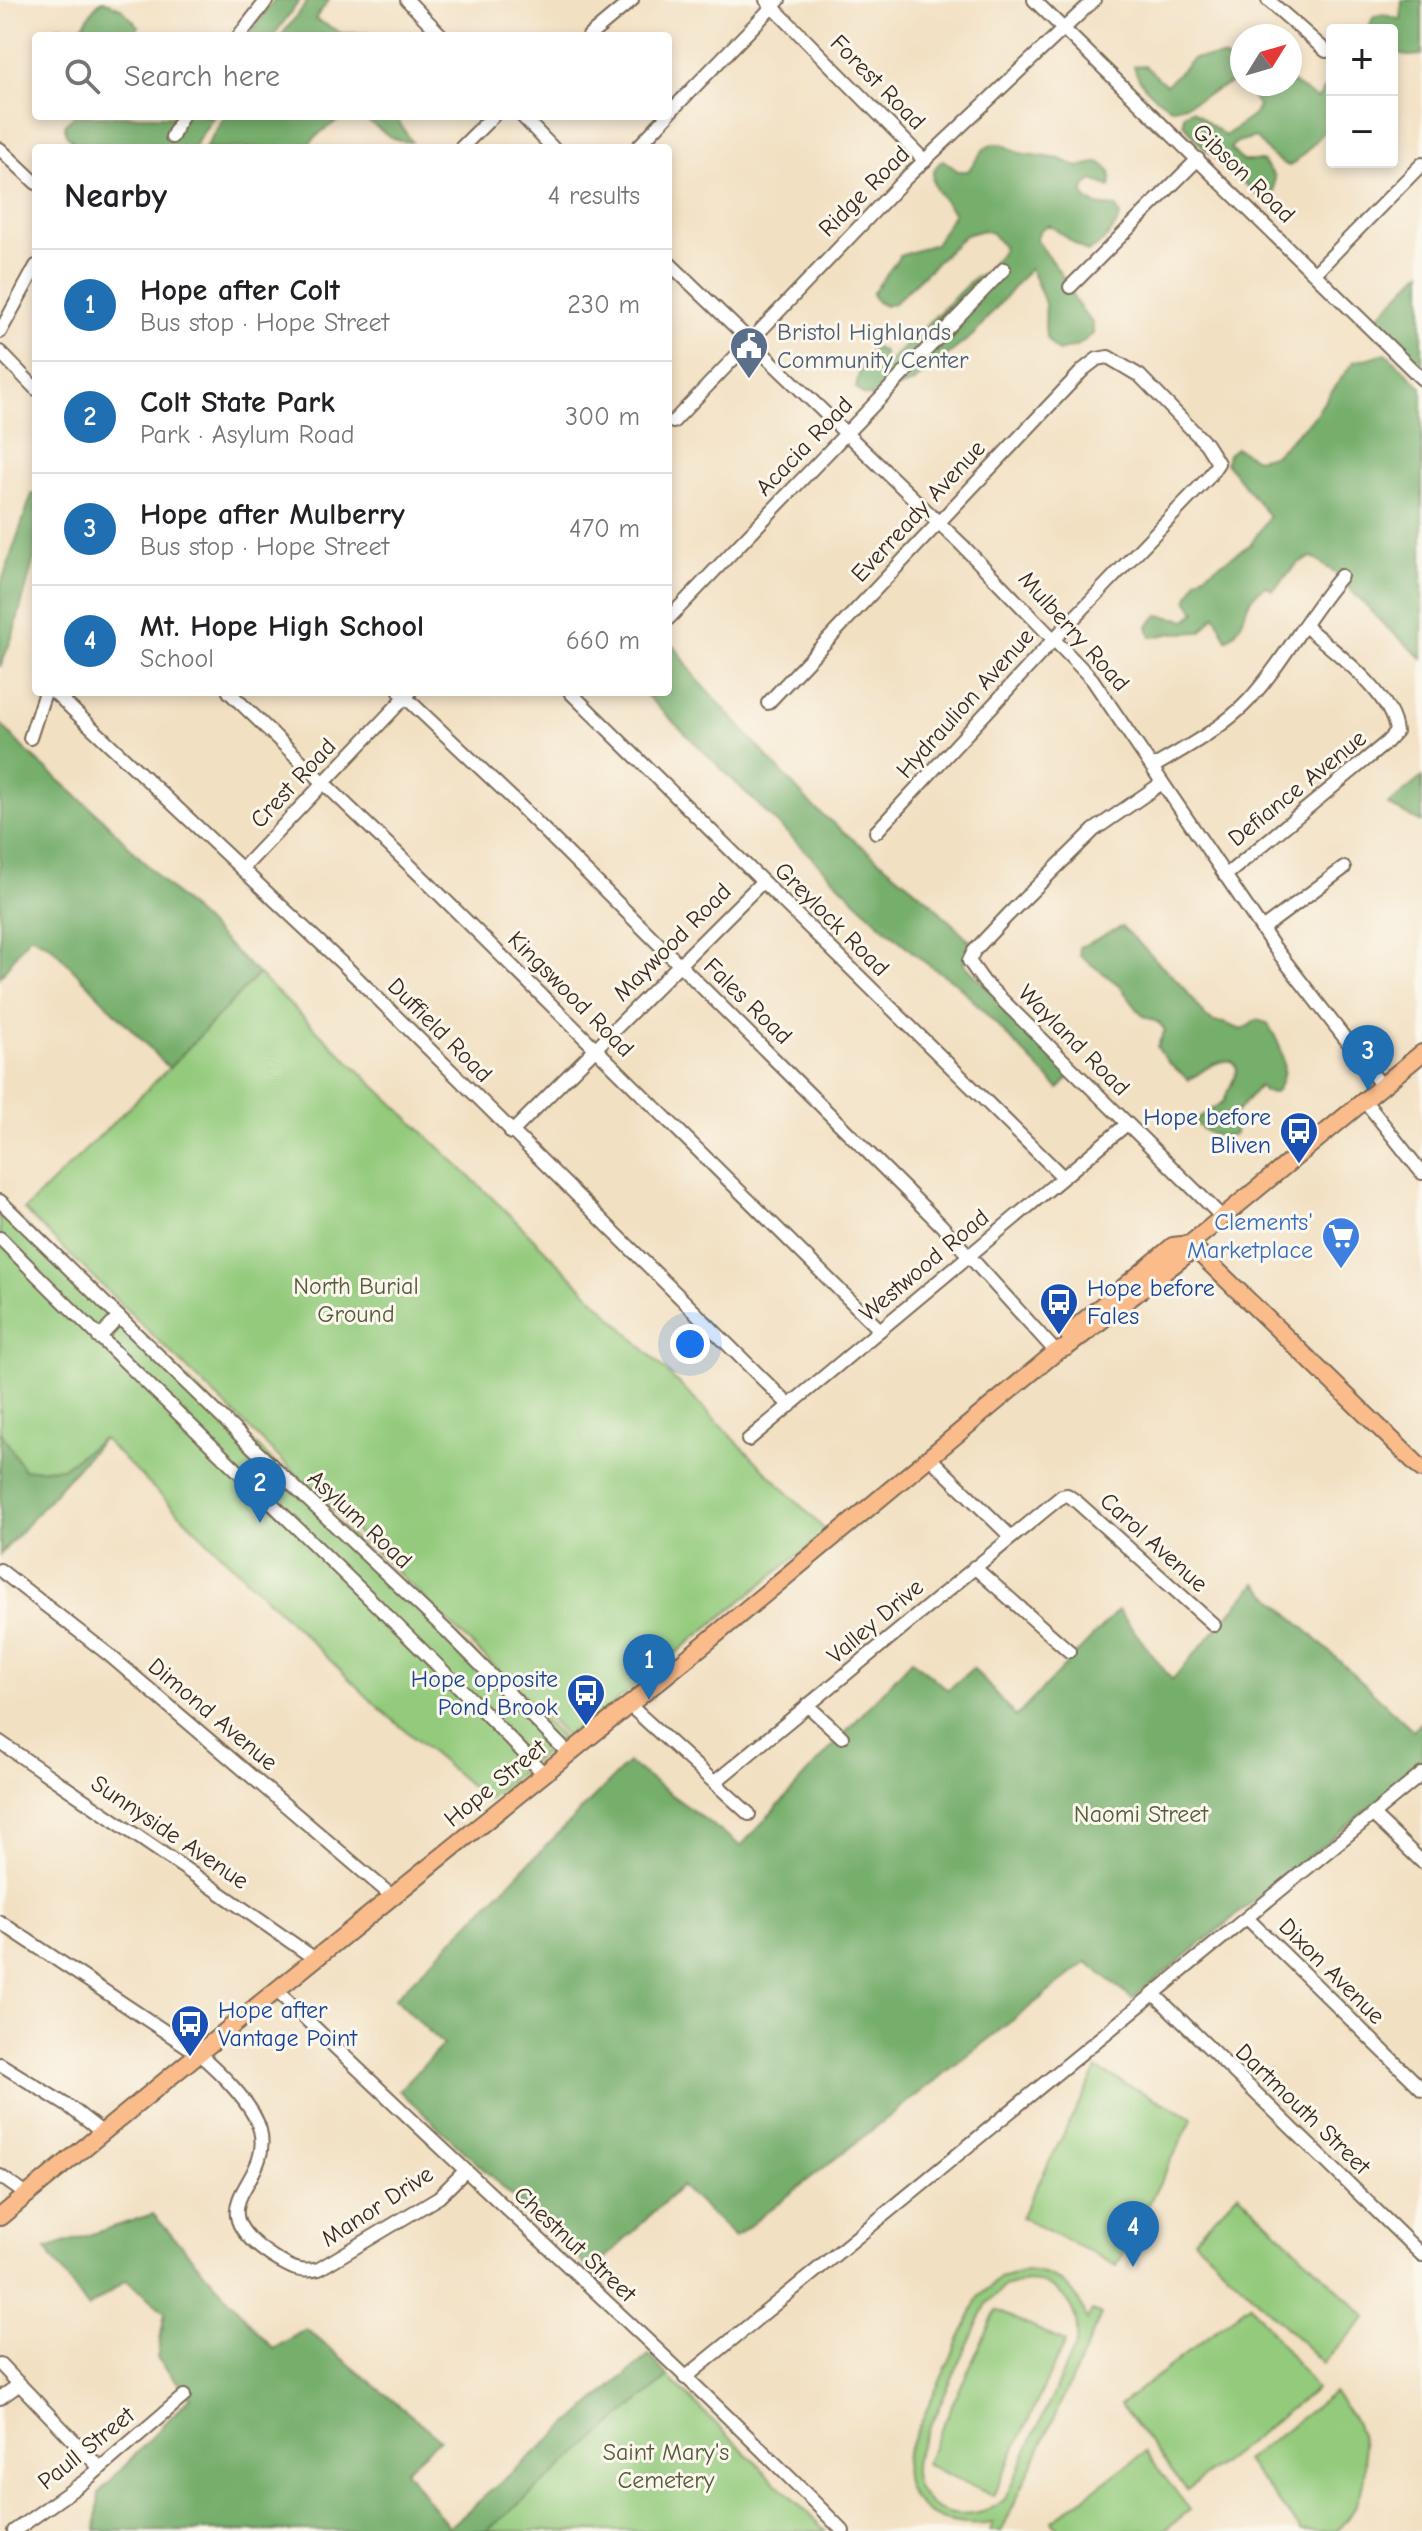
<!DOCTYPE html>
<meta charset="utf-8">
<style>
:root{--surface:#fff;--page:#f6f6f6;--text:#202124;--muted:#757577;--line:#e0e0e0;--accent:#1f6fb2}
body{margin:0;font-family:"Comic Neue",sans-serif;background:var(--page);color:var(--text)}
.controls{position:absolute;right:24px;top:24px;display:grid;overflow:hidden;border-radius:8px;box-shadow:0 4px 12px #0003}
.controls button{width:72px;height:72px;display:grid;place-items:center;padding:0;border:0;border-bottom:2px solid var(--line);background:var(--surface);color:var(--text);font:40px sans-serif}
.compass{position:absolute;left:1230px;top:24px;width:72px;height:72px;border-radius:50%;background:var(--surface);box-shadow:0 4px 12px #0003;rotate:53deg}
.you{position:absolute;left:690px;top:1344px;width:28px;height:28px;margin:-20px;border:6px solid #fff;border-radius:50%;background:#1a73e8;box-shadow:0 0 0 12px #1a73e833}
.badge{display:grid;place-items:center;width:52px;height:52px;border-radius:50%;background:var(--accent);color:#fff;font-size:26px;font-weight:700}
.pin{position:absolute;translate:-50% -66px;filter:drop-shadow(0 2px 4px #0008)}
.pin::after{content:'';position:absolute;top:42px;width:28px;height:24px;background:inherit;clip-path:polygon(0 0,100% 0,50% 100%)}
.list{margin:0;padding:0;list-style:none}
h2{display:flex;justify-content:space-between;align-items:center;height:104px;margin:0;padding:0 32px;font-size:34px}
h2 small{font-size:26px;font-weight:400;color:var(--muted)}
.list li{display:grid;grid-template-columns:52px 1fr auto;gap:24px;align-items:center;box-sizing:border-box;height:112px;padding:0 32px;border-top:2px solid var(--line)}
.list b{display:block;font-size:30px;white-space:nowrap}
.list p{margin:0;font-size:26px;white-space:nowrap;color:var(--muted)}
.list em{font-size:26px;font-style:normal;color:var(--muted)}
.icon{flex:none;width:44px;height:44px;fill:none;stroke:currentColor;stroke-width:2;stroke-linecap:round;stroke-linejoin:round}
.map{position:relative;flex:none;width:1422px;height:2531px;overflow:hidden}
.search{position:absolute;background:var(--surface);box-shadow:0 4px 12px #0003;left:32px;top:32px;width:640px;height:88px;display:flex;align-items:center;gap:20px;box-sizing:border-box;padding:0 28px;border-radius:8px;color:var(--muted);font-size:30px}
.panel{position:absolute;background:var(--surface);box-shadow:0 4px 12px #0003;left:32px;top:144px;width:640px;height:552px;border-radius:8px}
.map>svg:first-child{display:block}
</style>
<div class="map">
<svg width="1422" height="2531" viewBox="0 0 1422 2531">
<rect width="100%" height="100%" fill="#fbf7ec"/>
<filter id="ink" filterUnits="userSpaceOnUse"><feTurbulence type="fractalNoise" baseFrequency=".0125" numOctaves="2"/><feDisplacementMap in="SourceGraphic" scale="16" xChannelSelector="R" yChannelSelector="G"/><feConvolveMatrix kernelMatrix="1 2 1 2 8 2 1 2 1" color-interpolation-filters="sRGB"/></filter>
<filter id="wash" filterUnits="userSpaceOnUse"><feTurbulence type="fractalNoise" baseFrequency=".006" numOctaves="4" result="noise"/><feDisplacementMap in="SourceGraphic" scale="32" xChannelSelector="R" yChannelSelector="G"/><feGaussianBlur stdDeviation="1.8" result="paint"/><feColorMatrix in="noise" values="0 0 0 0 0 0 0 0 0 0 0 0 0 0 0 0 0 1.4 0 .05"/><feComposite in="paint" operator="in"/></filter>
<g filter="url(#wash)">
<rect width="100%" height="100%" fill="#f2e0c2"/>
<g fill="#93ca7c" stroke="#677a4d" stroke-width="2" fill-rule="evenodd">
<polygon points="258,974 511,1216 827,1532 569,1739 24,1210 169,1068"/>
<polygon points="0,1200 562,1738 487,1800 379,1708 103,1439 62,1468 24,1470 0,1431"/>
<polygon points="1097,2069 1193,2118 1117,2266 1021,2217"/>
<polygon points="1238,2193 1367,2317 1323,2363 1194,2239"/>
<path d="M1026,2271c32,2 52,19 61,49l5,-9 9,4 -99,216h-12l3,-8c-50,8 -98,-16 -87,-69l73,-157 21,-19zM1026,2281c35,1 56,29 50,63l-71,155c-35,32 -100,14 -90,-41l72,-155 17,-16z"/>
<polygon points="1250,2304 1316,2389 1187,2490 1120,2405"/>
<polygon points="996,2310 1065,2342 993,2496 925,2464"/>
<polygon points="668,2377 826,2531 487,2531"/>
<path d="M1333,2393c8,9 18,20 23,31 16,36 10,80 -19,107h-35l-57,-70z"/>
<polygon points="1145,2452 1190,2510 1163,2531 1060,2531 1052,2521"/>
</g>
<g fill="#76ae6c" stroke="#586c45" stroke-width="2">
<polygon points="274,0 300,0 273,36 248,36"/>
<polygon points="309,0 329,0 315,19 341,33 369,33 365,36 281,36"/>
<polygon points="1402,0 1422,0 1422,55 1407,56 1399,53 1392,60 1392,30 1367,30 1374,17 1383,14 1401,20"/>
<path d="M103,1l18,7 18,19 -9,9h-85l15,-10c30,13 24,-16 43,-25z"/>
<path d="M1223,57l19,10v17h48v-3l27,18 10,-13 5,-12v50c-12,11 -30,35 -43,42 -15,-6 -24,-17 -34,-29l-18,5 -7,6 12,13h20l13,15 -1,20 -7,7 -65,-57 -19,-23 1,-9 8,-4 33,26 30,-22 4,-7 -10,-16 -17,-8c-18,7 -43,24 -61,25 -15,-10 -33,-23 -37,-42l10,-1 22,20 28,-27z"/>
<polygon points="74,116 214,116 193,148 79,148 66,134 65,125"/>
<path d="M225,116h170l17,26c-36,0 -43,-40 -76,-20 -13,8 -21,14 -30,26h-101z"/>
<path d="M993,144h9l17,9 41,6 18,8 21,-5c11,7 14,12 11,25l-17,-7 -7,5 -3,9c8,13 19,12 33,13l4,9c-5,15 -19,29 -33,36l-38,-27 -9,5 -4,9 31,44 8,18 18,23v10l-16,12 -19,5c-20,-16 -10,-27 -13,-47 -2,-8 -11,-27 -15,-36l-57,67 -61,48 -39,14 -10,-2 -7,-7c4,-16 4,-30 19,-40l9,4v12l14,-11 75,-74 15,-9 16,-22 -12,-15 -9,-3 -18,5 -71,68 -9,3 -8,-4 -5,-8 28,-38 35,-12 19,-31c-14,-18 -34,-35 -11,-53l15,11h10l16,-22z"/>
<polygon points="1422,271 1422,366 1373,321"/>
<path d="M1386,353l36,34v271l-40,-35 -48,-51 -22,-15 -14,6 -25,27 -8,-4c-28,19 -13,34 -38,54l-12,-25 -14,17 -27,1 -23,4 -3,-11 10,-11 29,5 9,-8 -9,-12 10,-21 54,-35 18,-28 -43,-53 2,-9 8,-6 20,11 18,-4 38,-36 41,-57z"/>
<polygon points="32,494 36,494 34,559 13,635 0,667 0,587"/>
<polygon points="668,641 675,647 697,679 813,807 926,898 973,944 963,963 1073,1073 1059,1089 956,983 923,961 876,920 643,692 668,692"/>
<polygon points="0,723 24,749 104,820 164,883 258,974 169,1068 50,945 30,935 0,977"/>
<polygon points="1422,777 1422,823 1388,805"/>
<path d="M1122,927l60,58 24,32 8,5 10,1 18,7 15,-10 10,3c14,20 25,48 8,70l-9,-1 -7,-6 -24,28v20c-14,6 -32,-1 -41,-13l30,-20c4,-14 10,-16 13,-33l-5,-7c-17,-2 -29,10 -43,19l-21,-18 -11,-15 8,-17 -6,-7 -17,-8 -23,-30 -39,-29 -1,-9c16,-5 28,-15 43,-20z"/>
<polygon points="0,1431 24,1470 62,1468 102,1439 0,1555"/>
<polygon points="1256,1583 1413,1730 1422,1721 1422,1766 1132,1999 1087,1962 735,2237 681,2186 592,2271 399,2090 443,2045 395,1998 628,1763 741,1846 912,1660 948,1690 973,1668 1016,1717 1118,1610 1172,1680"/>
<polygon points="153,2214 273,2349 306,2329 440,2439 405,2470 449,2527 649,2355 668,2377 487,2531 96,2531 99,2493 190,2397 157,2358 165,2312 126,2280 88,2308 46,2249"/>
</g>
</g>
<g filter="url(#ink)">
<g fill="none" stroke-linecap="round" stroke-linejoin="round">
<g stroke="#7b6a57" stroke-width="16">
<g id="minor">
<polyline points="407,0 442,36"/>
<polyline points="766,0 925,161"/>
<polyline points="1034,0 1422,379"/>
<polyline points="1268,0 1326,51"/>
<polyline points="239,36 267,0"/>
<polyline points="589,36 632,0"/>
<polyline points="668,114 779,0"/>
<polyline points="522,116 553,148"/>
<polyline points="172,137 182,116"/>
<polyline points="461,148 493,116"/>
<polyline points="637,148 667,116"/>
<polyline points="0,149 36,183"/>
<polyline points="668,262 962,545 1092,679 1274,947 1382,1086"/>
<polyline points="1315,273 1422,164"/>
<polyline points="1070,287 1198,159"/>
<polyline points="0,332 36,266"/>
<polyline points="0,352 36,389"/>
<polyline points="673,422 905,179 1094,0"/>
<polyline points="668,619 1004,269"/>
<polyline points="54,692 347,968 790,1406"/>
<polyline points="229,692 425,880 880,1330"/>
<polyline points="400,692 512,798 941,1225 1056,1352"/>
<polyline points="570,692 1063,1177"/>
<polyline points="768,703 1084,369 1097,359 1108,357 1140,376 1206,444 1218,463 1208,478 1055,638 876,832"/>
<polyline points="30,738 45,692"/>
<path d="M1153,767c32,-19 70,-39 96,-67 35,-38 58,-85 92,-124"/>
<polyline points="1162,783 1094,830 1008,915 974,951 969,961 984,982 1222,1217"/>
<polyline points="242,869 410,692"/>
<path d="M1225,876l162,-134 9,-10c-3,-38 -63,-82 -91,-106"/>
<polyline points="1262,929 1344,868"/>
<polyline points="1364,1100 1422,1173"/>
<polyline points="511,1133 762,882"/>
<polyline points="0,1201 250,1445 450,1634 569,1754"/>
<path d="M0,1238c179,181 368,352 544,536"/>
<polyline points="99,1338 119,1317"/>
<polyline points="748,1440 1127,1124"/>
<polyline points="929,1457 1010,1536"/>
<polyline points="974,1567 1069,1651"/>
<polyline points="0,1570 108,1654 393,1897"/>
<polyline points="628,1704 749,1814"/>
<polyline points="807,1705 842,1737"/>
<path d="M0,1742c105,73 211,143 315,217"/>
<polyline points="715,1782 1062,1496 1067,1495 1077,1502 1214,1625"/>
<polyline points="1372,1814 1422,1862"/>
<polyline points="1247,1918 1422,2089"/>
<path d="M0,1922l199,132c20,17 54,50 61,76 14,55 -68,74 13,127 16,10 27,17 46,12l120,-72 26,-26"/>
<path d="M276,1990c187,183 384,355 567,541"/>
<polyline points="1154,1994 1422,2255"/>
<polyline points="0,2064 71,2108 103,2133"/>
<polyline points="0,2176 27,2195"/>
<polyline points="0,2364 100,2468"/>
<polyline points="685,2378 1422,1774"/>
<polyline points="0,2398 20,2384"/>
<polyline points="14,2531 85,2481 184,2396"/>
</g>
</g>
<g stroke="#7b6a57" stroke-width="20">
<g id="major">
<polyline points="1190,1244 1422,1469"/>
<polyline points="1068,1334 1173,1246 1190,1244"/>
<polyline points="0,2217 221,2035 707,1642 1056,1352 1067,1347 1186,1255 1190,1244 1422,1053"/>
</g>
</g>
<use href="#minor" stroke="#fff" stroke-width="12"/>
<use href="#major" stroke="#fabc8b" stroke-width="16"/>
</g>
</g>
<defs>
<g id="civic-pin" transform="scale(2)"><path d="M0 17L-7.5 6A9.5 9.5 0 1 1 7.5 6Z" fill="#5c6f8a" stroke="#fbf7ec"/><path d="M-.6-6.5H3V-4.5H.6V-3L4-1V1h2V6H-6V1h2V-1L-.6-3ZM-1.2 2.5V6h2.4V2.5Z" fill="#fff"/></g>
<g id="bus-pin" transform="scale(2)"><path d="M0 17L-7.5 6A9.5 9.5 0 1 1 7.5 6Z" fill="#1a4fb4" stroke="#fbf7ec"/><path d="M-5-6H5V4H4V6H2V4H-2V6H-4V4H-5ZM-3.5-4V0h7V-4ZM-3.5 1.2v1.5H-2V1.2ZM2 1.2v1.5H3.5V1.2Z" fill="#fff"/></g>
<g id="supermarket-pin" transform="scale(2)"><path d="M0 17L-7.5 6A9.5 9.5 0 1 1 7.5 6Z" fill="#3f7fe0" stroke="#fbf7ec"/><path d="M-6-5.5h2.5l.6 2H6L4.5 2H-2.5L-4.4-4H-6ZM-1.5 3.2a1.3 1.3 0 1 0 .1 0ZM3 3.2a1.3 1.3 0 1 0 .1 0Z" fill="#fff"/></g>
</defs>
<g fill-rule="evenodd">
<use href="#civic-pin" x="749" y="346"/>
<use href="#bus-pin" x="1299" y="1131"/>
<use href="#supermarket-pin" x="1341" y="1236"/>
<use href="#bus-pin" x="1059" y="1302"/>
<use href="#bus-pin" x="586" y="1693"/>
<use href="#bus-pin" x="190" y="2024"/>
</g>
<g text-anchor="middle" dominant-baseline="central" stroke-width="6" stroke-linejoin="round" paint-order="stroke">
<g font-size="24" fill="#3b2a1e" stroke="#fbf7ec">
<text transform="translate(878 82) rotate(45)">Forest Road</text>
<text transform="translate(1244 173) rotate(44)">Gibson Road</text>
<text transform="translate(864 191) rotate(-45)">Ridge Road</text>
<text transform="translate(804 446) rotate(-46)">Acacia Road</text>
<text transform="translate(918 511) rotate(-47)">Everready Avenue</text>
<text transform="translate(1074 631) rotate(48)">Mulberry Road</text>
<text transform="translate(965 703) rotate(-48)">Hydraulion Avenue</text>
<text transform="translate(293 783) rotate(-47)">Crest Road</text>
<text transform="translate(1297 788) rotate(-39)">Defiance Avenue</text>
<text transform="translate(832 919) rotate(45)">Greylock Road</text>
<text transform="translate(672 942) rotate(-45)">Maywood Road</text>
<text transform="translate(571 994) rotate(45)">Kingswood Road</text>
<text transform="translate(748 1001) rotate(44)">Fales Road</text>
<text transform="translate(440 1030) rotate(45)">Duffield Road</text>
<text transform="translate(1074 1040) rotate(45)">Wayland Road</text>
<text transform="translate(924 1265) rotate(-40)">Westwood Road</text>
<text transform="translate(360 1519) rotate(43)">Asylum Road</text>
<text transform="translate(1154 1542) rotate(42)">Carol Avenue</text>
<text transform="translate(875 1621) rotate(-40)">Valley Drive</text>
<text transform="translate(213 1714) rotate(40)">Dimond Avenue</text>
<text transform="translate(495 1783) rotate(-39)">Hope Street</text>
<text transform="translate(170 1832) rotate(34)">Sunnyside Avenue</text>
<text transform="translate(1332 1971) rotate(45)">Dixon Avenue</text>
<text transform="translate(1303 2109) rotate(44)">Dartmouth Street</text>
<text transform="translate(377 2206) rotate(-33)">Manor Drive</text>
<text transform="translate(575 2244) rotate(43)">Chestnut Street</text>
<text transform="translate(86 2448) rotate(-39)">Paull Street</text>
</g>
<g font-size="24" fill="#4e5e75" stroke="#fbf7ec" text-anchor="start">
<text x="777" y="332">Bristol Highlands<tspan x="777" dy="28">Community Center</tspan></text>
</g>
<g font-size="24" fill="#164399" stroke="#fbf7ec" text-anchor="end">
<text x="1271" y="1117">Hope before<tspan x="1271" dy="28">Bliven</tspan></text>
<text x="1087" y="1288" text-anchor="start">Hope before<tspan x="1087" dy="28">Fales</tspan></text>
<text x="558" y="1679">Hope opposite<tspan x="558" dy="28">Pond Brook</tspan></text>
<text x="218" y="2010" text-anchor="start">Hope after<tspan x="218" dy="28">Vantage Point</tspan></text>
</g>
<g font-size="24" fill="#366cbe" stroke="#fbf7ec" text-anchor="end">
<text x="1313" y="1222">Clements'<tspan x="1313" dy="28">Marketplace</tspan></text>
</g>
<g font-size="24" fill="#555a3a" stroke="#fbf7ec">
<text x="356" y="1286">North Burial<tspan x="356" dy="28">Ground</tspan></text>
<text x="1141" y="1814">Naomi Street</text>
<text x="666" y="2452">Saint Mary's<tspan x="666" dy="28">Cemetery</tspan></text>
</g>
</g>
</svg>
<div class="controls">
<button>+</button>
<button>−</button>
</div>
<svg class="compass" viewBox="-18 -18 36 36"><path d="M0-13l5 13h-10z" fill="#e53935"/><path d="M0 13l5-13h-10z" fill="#757577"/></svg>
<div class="you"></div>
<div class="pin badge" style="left:649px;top:1700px">1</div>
<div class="pin badge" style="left:260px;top:1523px">2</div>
<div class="pin badge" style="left:1368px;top:1091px">3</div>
<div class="pin badge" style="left:1133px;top:2267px">4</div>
<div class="search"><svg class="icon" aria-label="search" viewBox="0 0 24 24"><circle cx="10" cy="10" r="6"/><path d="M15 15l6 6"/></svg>Search here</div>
<section class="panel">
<h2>Nearby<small>4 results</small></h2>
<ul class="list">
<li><span class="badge">1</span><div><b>Hope after Colt</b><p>Bus stop · Hope Street</p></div><em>230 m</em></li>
<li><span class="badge">2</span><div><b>Colt State Park</b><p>Park · Asylum Road</p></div><em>300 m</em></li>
<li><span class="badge">3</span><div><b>Hope after Mulberry</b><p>Bus stop · Hope Street</p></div><em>470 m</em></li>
<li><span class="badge">4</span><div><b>Mt. Hope High School</b><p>School</p></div><em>660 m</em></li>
</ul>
</section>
</div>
